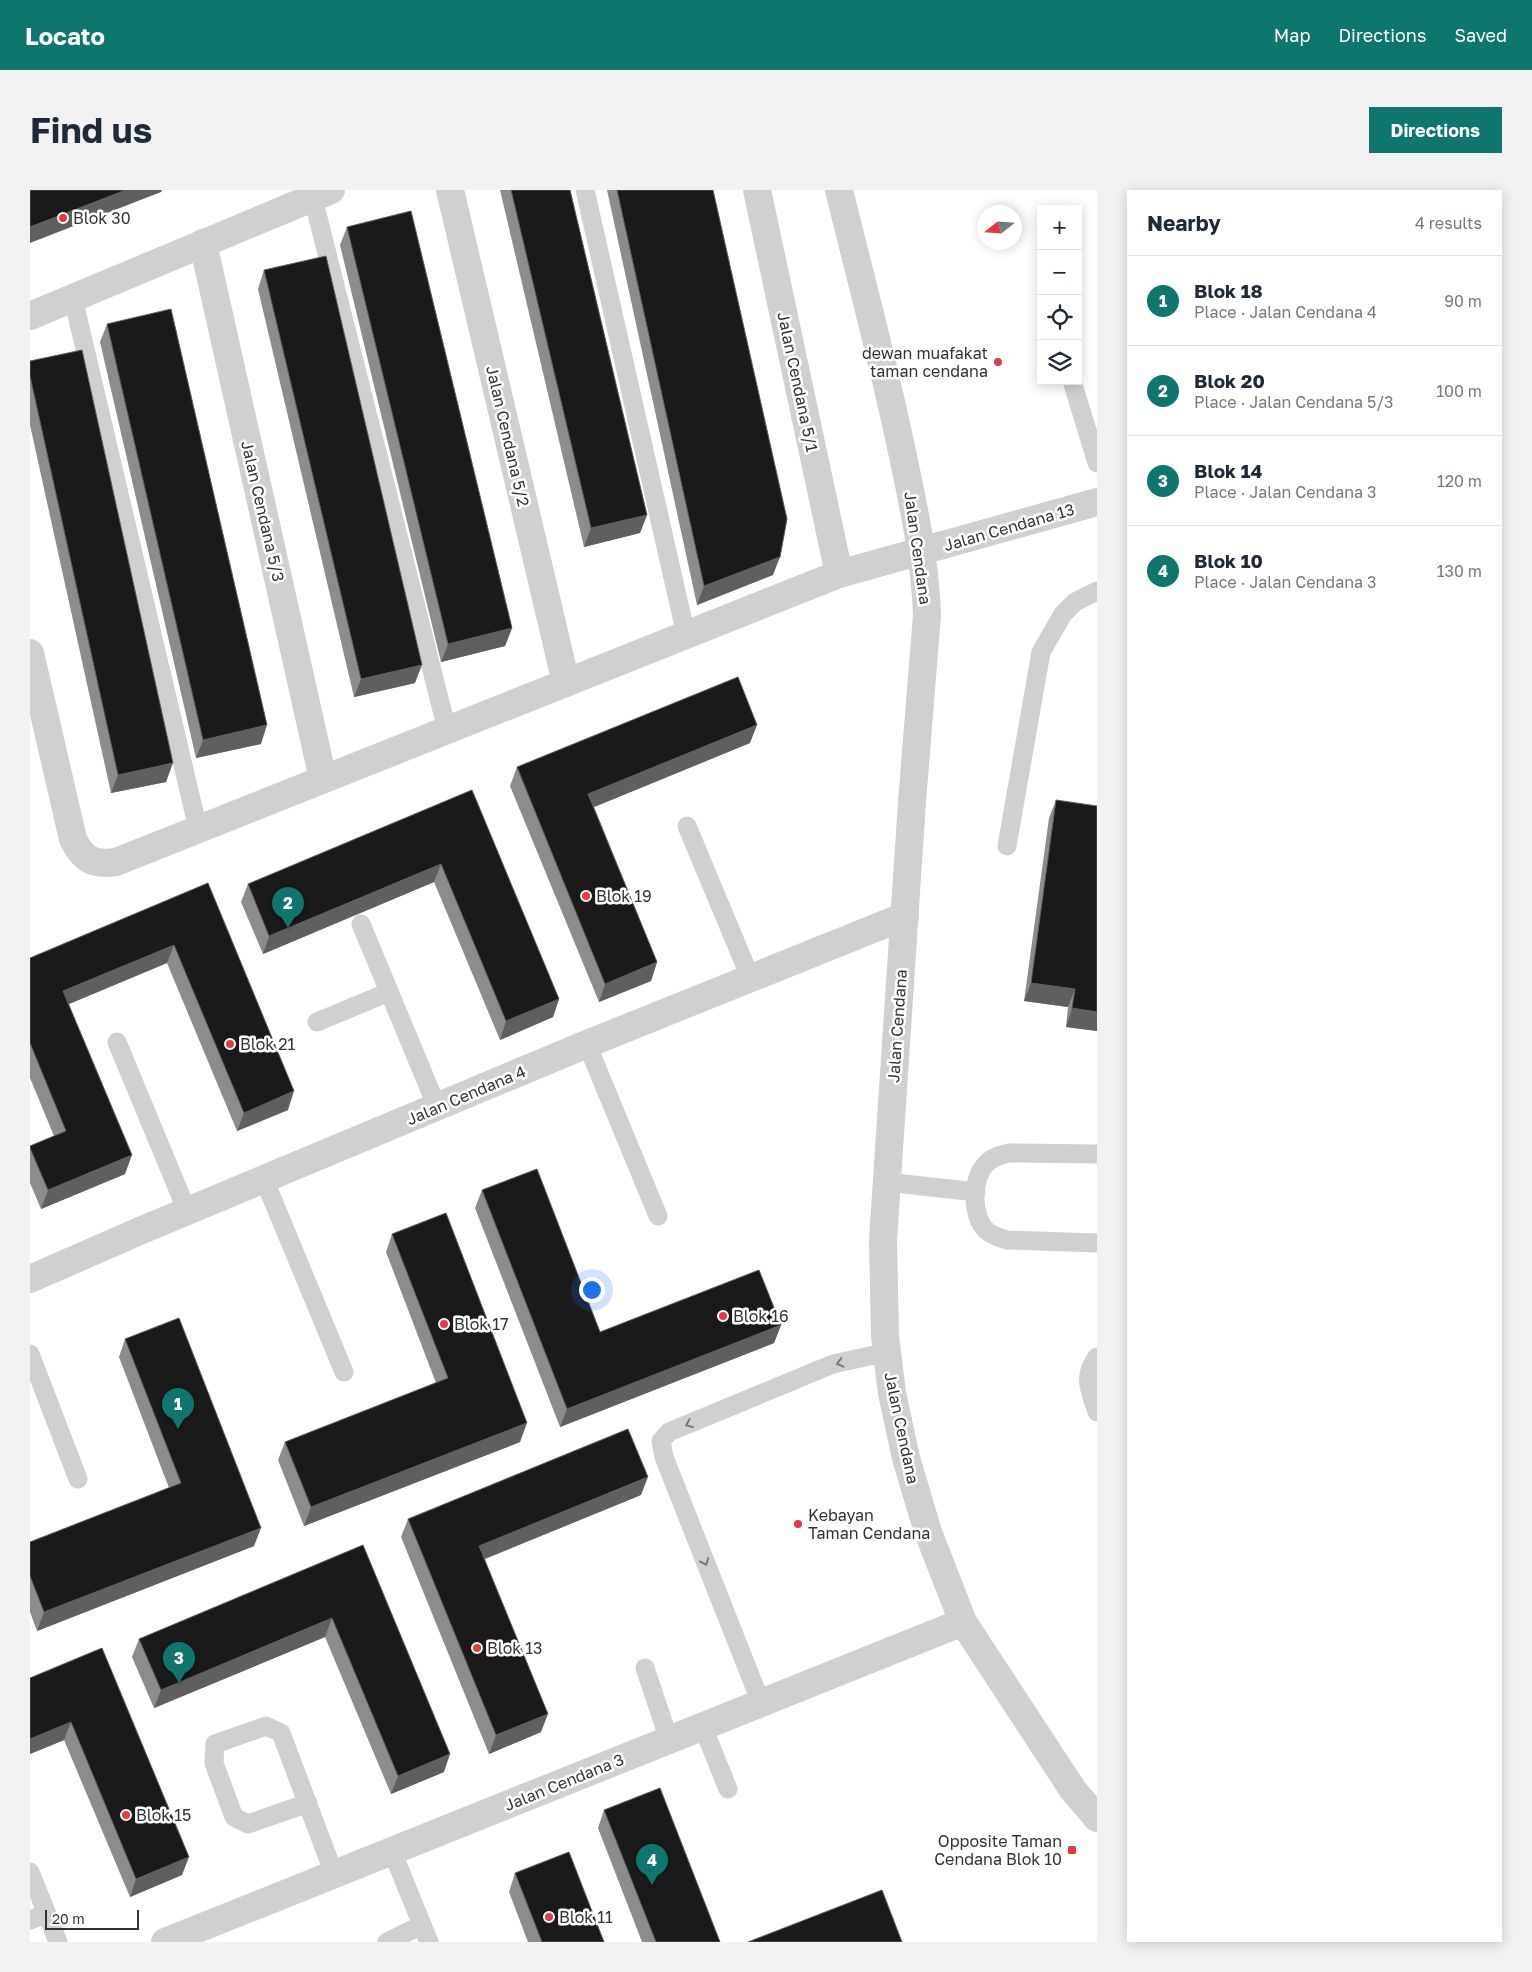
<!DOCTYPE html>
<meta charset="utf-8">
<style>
:root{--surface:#fff;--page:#f2f2f3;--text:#1f2937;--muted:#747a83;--line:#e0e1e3;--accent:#0f766e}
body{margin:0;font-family:"Golos Text",sans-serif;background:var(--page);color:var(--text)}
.controls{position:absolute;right:15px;top:15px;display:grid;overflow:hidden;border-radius:0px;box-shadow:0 2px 12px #0003}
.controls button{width:45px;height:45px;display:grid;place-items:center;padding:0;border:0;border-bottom:1px solid var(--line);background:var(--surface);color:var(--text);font:25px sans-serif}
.compass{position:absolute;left:947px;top:15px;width:45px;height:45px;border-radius:50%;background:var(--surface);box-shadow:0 2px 12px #0003;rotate:253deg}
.scale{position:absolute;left:15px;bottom:12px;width:94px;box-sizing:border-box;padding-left:5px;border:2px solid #333;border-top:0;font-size:14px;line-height:18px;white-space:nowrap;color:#333;-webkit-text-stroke:4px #fff;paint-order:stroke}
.you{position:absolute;left:561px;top:1099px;width:18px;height:18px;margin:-12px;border:4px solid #fff;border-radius:50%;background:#1a73e8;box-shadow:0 0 0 8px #1a73e833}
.badge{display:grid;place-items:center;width:32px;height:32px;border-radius:50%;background:var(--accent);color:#fff;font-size:16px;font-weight:700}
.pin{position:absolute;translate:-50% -41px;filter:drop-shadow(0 1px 2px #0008)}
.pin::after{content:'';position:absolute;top:26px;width:18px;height:15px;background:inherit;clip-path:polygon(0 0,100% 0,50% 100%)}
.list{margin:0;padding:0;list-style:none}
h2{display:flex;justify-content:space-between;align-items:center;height:65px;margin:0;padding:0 20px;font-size:21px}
h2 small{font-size:16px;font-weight:400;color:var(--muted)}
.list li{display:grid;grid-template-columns:32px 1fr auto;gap:15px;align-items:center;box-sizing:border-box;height:90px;padding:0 20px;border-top:1px solid var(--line)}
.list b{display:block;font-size:19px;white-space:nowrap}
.list p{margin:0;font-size:16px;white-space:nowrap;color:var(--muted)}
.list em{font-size:16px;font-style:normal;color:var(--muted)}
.icon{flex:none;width:28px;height:28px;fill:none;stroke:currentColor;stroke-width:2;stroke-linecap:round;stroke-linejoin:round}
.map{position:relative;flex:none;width:1067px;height:1752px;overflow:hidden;border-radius:0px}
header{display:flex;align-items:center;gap:30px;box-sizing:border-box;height:70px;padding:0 25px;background:var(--accent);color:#fff}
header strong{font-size:24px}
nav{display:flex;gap:28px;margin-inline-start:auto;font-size:18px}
.intro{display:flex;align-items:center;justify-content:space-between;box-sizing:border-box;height:120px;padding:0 30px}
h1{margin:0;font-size:35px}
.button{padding:12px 22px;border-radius:0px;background:var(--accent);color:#fff;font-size:18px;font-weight:700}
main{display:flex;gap:30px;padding:0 30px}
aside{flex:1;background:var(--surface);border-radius:0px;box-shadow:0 2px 12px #0003}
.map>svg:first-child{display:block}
</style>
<header>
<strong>Locato</strong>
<nav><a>Map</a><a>Directions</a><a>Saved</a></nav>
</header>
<div class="intro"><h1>Find us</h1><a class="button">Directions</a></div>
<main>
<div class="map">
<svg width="1067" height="1752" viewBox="0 0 1067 1752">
<rect width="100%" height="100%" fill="#fff"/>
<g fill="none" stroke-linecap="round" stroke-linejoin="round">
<g stroke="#d0d0d0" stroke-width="19">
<polyline points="555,0 656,445"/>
<polyline points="283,8 417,540"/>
<polyline points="43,108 168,639"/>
<polyline points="1042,191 1067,273"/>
<polyline points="657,636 720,787"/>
<polyline points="977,656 1011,462 1033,424 1045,412 1067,401"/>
<polyline points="331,734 407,917"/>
<polyline points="287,832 359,802"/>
<polyline points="87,852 157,1021"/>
<polyline points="557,854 628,1026"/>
<path d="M1067,964l-88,-1c-8,2 -15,3 -21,9 -17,14 -17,54 -2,68 6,6 14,8 21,10l90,3"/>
<polyline points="234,989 314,1182"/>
<polyline points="857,992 946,1002"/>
<polyline points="0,1164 48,1289"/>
<path d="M1067,1167c-15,20 -7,33 0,55"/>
<polyline points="615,1478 639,1550"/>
<polyline points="731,1513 634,1267 631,1251 639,1242 803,1174 858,1162"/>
<polyline points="673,1537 698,1599"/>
<polyline points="278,1613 218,1634 204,1627 184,1573 185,1554 236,1536 251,1543 304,1684"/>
<polyline points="362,1661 399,1752"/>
<polyline points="0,1682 28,1752"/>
<polyline points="0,1730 16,1724"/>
<polyline points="357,1752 392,1735"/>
</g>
<g stroke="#d0d0d0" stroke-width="28">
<polyline points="420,0 536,493"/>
<polyline points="727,0 809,384"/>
<polyline points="173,53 293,589"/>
<polyline points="0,126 301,0"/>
<path d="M0,463l43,186c10,21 20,26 43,23l723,-288 258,-72"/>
<polyline points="0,1089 112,1040 557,854 875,726"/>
<polyline points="135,1752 933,1432"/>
</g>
<path stroke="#d0d0d0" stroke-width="28" d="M809,0c21,86 44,171 62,257 12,56 24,111 26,168l-15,187 -29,438 2,96 7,57 14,65 22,74 35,90 110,168 24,28"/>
</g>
<g fill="#8c8c8c">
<polygon points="470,0 540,0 617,325 610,343 554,357"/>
<polygon points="577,0 683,0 743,385 667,415"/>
<polygon points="317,37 482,438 475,456 411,472 310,55"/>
<polygon points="234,80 385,493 324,507 228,99"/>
<polygon points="77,134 231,554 166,568 70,152"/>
<polygon points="0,171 136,592 81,603 0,235"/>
<polygon points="720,553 564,617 627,772 621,791 569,812 480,596 487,577"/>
<polygon points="442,600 529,809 523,827 470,850 404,692 233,764 211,712 218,694"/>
<polygon points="1026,610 1067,841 1036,837 1038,817 994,811 1019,628"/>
<polygon points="178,693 258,920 207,941 137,773 39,814 95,984 11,1019 0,993 0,956 24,946 0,888 0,768"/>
<polygon points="452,1000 570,1142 751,1135 744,1153 530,1237 445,1018"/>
<polygon points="362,1044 490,1252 274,1336 248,1270 255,1252 406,1193 356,1062"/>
<polygon points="95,1149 224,1356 7,1441 0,1422 0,1352 139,1298 89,1167"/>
<polygon points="611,1305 455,1369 511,1542 459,1564 371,1347 378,1329"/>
<polygon points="333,1355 414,1582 361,1604 295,1447 124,1518 102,1467 109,1449"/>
<polygon points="72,1458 152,1685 100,1707 34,1550 0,1564 0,1488"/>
<polygon points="574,1620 690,1752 612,1752 568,1638"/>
<polygon points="485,1683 574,1752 498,1752 479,1702"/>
</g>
<g fill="#5f5f5f">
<polygon points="96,0 132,0 131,2 0,53 0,37"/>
<polygon points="617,325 610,343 554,357 561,338"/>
<polygon points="750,367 743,385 667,415 674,396"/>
<polygon points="482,438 475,456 411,472 418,454"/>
<polygon points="392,475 385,493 324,507 331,489"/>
<polygon points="237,535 231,554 166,568 173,550"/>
<polygon points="727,535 720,553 552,622 558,604"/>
<polygon points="143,573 136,592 81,603 88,585"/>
<polygon points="411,674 404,692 233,764 239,746"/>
<polygon points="144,755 137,773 27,819 33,801"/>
<polygon points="627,772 621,791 569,812 575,794"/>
<polygon points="1001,793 1045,799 1038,817 994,811"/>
<polygon points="529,809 523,827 470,850 476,831"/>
<polygon points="1042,818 1067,822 1067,841 1036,837"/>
<polygon points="264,901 258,920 207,941 214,923"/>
<polygon points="102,965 95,984 11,1019 18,1000"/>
<polygon points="751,1135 744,1153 530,1237 537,1219"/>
<polygon points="497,1233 490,1252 274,1336 281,1317"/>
<polygon points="618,1287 611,1305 442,1374 449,1356"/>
<polygon points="231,1338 224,1356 7,1441 14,1422"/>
<polygon points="302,1428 295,1447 124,1518 131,1500"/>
<polygon points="518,1524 511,1542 459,1564 466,1545"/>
<polygon points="41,1532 34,1550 0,1564 0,1549"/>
<polygon points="420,1564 414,1582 361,1604 368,1586"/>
<polygon points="159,1667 152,1685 100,1707 106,1689"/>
</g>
<g fill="#1a1a1a" stroke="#5f5f5f">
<polygon points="0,0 96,0 0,37"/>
<polygon points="481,0 540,0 617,325 561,338"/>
<polygon points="587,0 683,0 757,329 750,367 674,396"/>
<polygon points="381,21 482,438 418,454 317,37"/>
<polygon points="296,66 392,475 331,489 234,80"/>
<polygon points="141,119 237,535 173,550 77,134"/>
<polygon points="52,160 143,573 88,585 0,186 0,171"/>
<polygon points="708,487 727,535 558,604 627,772 575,794 487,577"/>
<polygon points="442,600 529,809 476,831 411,674 239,746 218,694"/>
<polygon points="1026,610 1067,616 1067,822 1042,818 1045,799 1001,793"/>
<polygon points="178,693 264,901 214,923 144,755 33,801 102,965 18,1000 0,958 0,956 36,941 0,853 0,768"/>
<polygon points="507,979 570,1142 729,1080 751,1135 537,1219 452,1000"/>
<polygon points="416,1023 497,1233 281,1317 255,1252 418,1188 362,1044"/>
<polygon points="149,1128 231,1338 14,1422 0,1386 0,1352 151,1293 95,1149"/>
<polygon points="598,1239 618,1287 449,1356 518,1524 466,1545 378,1329"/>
<polygon points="333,1355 420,1564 368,1586 302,1428 131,1500 109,1449"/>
<polygon points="72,1458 159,1667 106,1689 41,1532 0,1549 0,1488"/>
<polygon points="630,1598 690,1752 626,1752 574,1620"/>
<polygon points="539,1662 574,1752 512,1752 485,1683"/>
<polygon points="852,1700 872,1752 718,1752"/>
</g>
<defs><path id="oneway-chevron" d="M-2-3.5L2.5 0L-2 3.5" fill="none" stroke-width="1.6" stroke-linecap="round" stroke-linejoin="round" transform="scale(1.25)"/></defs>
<g stroke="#7a7a7a">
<use href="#oneway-chevron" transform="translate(810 1173) rotate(166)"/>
<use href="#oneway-chevron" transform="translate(659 1234) rotate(158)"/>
<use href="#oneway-chevron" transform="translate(675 1372) rotate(68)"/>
</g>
<g fill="#e63946" stroke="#fff" stroke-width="2">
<circle cx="33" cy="28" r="5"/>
<circle cx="968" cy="172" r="5"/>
<circle cx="556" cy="706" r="5"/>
<circle cx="200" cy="854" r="5"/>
<circle cx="693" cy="1126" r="5"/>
<circle cx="414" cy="1134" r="5"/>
<circle cx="768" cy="1334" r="5"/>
<circle cx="447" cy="1458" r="5"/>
<circle cx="96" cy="1625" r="5"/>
<rect x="1037" y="1655" width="10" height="10" rx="2.5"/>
<circle cx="519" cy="1727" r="5"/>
</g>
<g text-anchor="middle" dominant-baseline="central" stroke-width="5" stroke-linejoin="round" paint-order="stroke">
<g font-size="16" fill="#333" stroke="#fff" text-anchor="start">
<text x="43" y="28">Blok 30</text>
<text x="958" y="163" text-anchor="end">dewan muafakat<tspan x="958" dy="18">taman cendana</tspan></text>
<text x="566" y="706">Blok 19</text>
<text x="210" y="854">Blok 21</text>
<text x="703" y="1126">Blok 16</text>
<text x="424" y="1134">Blok 17</text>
<text x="778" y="1325">Kebayan<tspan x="778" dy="18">Taman Cendana</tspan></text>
<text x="457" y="1458">Blok 13</text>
<text x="106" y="1625">Blok 15</text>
<text x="1032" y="1651" text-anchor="end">Opposite Taman<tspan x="1032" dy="18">Cendana Blok 10</tspan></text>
<text x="529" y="1727">Blok 11</text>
</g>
<g font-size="16" fill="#333" stroke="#fff">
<text transform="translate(768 192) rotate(78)">Jalan Cendana 5/1</text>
<text transform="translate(478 246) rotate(77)">Jalan Cendana 5/2</text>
<text transform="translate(233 321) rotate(77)">Jalan Cendana 5/3</text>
<text transform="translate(979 337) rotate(-16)">Jalan Cendana 13</text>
<text transform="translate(888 358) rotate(82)">Jalan Cendana</text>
<text transform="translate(867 836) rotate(-86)">Jalan Cendana</text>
<text transform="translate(436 905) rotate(-23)">Jalan Cendana 4</text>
<text transform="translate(872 1238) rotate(78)">Jalan Cendana</text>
<text transform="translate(534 1592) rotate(-22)">Jalan Cendana 3</text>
</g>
</g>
</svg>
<div class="controls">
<button>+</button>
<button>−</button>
<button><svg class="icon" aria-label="locate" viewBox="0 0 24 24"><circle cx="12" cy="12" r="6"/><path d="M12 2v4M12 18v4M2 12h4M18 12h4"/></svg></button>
<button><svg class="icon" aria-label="layers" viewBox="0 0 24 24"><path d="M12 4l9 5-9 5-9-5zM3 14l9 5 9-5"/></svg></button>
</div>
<svg class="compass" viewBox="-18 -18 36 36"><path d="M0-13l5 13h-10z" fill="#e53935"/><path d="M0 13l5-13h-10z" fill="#747a83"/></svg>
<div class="scale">20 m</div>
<div class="you"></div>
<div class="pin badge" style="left:148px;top:1239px">1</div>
<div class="pin badge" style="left:258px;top:738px">2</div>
<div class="pin badge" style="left:149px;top:1493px">3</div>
<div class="pin badge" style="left:622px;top:1695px">4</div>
</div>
<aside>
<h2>Nearby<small>4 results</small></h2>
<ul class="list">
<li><span class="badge">1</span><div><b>Blok 18</b><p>Place · Jalan Cendana 4</p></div><em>90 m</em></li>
<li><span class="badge">2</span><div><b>Blok 20</b><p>Place · Jalan Cendana 5/3</p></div><em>100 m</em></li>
<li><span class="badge">3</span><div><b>Blok 14</b><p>Place · Jalan Cendana 3</p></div><em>120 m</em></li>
<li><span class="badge">4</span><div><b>Blok 10</b><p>Place · Jalan Cendana 3</p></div><em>130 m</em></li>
</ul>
</aside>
</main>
